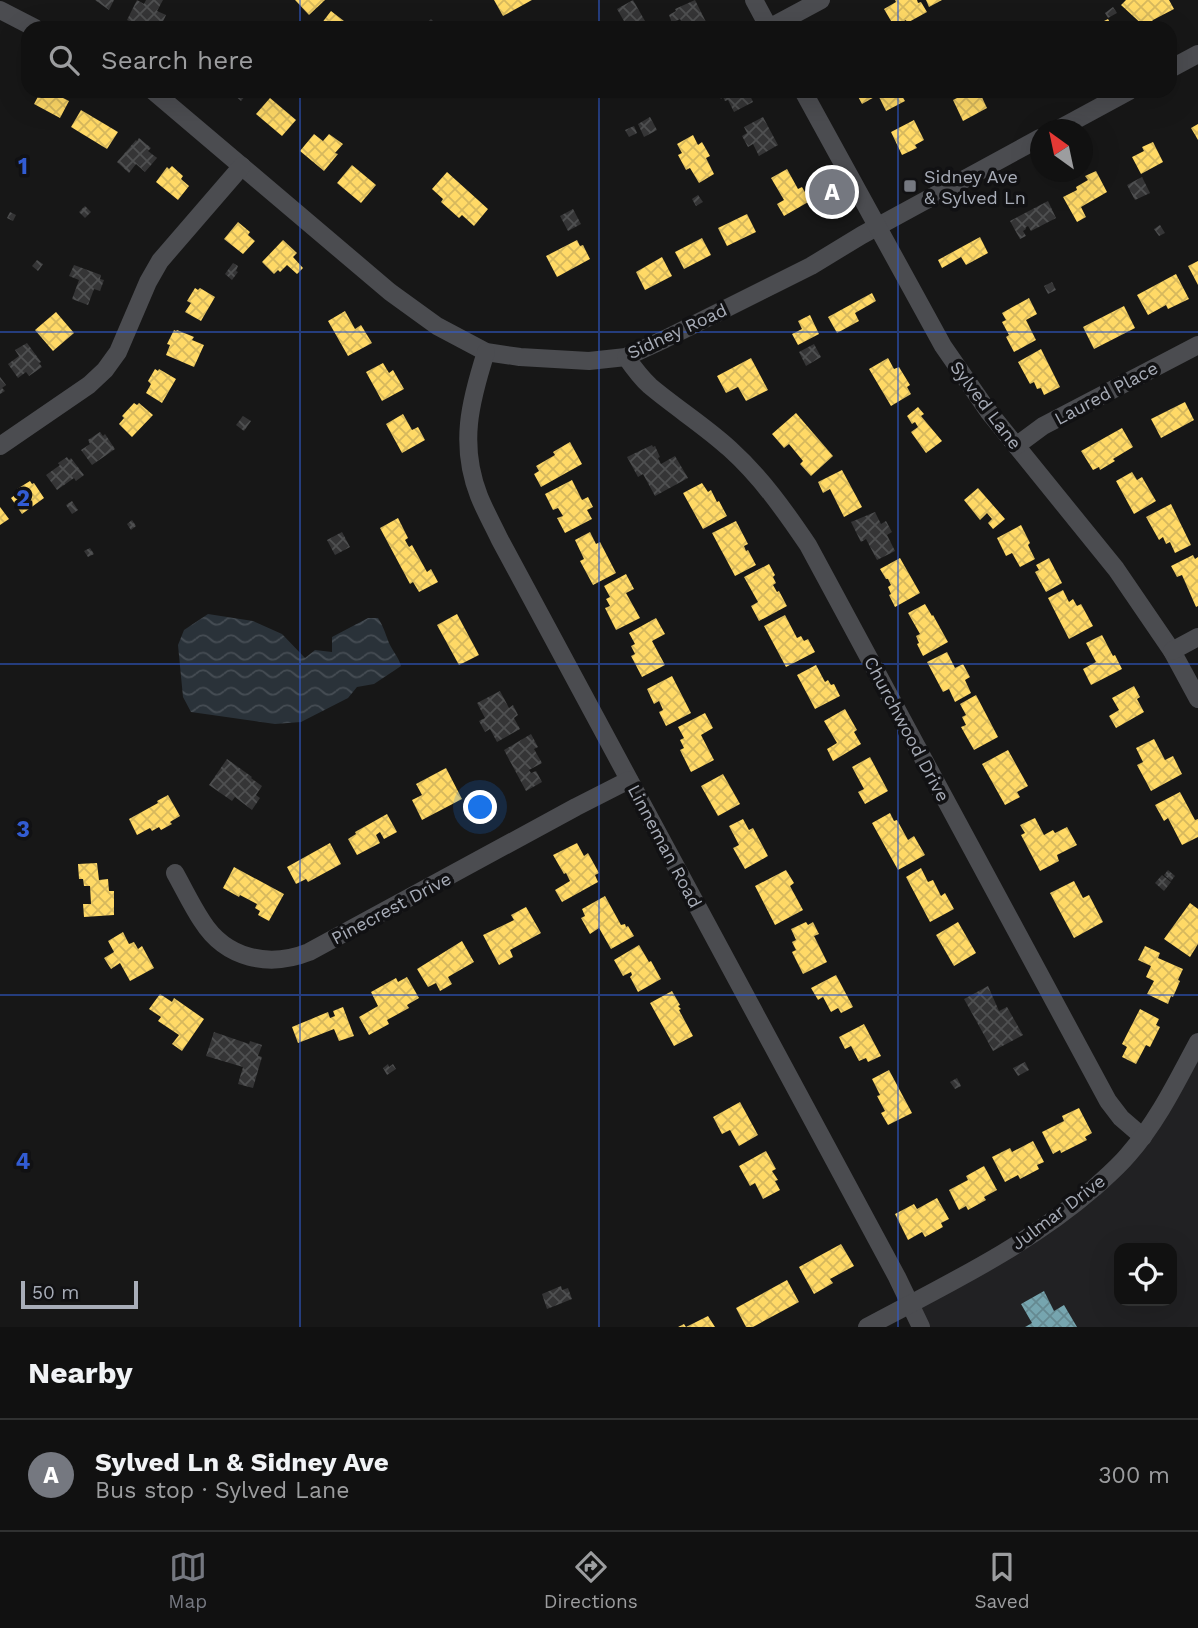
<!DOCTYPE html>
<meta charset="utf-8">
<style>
:root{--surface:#111;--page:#1a1a1a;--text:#f1f3f6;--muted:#9c9d9f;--line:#303131;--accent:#757880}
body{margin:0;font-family:"Work Sans",sans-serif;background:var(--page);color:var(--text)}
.controls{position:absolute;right:21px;bottom:21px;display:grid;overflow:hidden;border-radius:14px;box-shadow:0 7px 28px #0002}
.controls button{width:63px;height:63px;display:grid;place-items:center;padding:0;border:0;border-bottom:2px solid var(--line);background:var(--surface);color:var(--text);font:35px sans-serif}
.compass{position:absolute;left:1030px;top:119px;width:63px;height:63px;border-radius:50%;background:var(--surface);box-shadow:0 7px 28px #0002;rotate:327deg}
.scale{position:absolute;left:21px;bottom:18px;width:117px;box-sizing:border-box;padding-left:7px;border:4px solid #a8adb8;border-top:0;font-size:19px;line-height:24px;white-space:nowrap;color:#a8adb8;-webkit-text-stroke:5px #111113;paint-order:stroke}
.you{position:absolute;left:481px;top:808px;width:24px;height:24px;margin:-18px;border:5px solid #fff;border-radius:50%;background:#1a73e8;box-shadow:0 0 0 10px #1a73e833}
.badge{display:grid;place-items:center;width:46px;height:46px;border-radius:50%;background:var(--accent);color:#fff;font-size:23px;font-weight:700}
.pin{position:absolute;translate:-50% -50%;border:4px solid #fff;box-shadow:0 2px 7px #0006}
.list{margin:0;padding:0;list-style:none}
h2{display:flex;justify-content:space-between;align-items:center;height:91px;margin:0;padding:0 28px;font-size:30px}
h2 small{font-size:23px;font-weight:400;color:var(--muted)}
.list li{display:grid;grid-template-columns:46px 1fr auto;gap:21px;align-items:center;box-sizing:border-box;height:112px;padding:0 28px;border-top:2px solid var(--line)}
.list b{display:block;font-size:26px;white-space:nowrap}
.list p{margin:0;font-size:23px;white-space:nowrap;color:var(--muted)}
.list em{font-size:23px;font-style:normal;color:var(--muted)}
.icon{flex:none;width:38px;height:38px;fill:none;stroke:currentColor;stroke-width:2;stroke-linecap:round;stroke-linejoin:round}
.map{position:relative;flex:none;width:1198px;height:1327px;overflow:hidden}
.search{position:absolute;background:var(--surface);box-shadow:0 7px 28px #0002;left:21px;right:21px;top:21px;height:77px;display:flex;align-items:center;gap:18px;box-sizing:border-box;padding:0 24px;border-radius:21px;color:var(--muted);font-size:26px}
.sheet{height:203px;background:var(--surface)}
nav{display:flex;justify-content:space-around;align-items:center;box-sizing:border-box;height:98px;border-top:2px solid var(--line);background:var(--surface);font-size:19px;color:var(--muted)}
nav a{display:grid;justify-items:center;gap:4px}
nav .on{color:var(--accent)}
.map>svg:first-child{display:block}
</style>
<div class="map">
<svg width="1198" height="1327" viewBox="0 0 1198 1327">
<defs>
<pattern id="water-waves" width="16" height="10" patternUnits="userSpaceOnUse" patternTransform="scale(1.75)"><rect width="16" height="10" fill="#2a3239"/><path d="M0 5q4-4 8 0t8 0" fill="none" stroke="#464d54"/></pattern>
<pattern id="homes-cross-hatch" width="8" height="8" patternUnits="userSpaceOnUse" patternTransform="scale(1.75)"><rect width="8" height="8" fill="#ffd966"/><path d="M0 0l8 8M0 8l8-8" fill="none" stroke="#d6b85d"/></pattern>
<pattern id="public-cross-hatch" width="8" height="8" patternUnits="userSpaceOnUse" patternTransform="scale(1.75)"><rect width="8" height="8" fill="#76a5af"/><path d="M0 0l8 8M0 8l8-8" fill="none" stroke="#658991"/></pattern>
<pattern id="building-cross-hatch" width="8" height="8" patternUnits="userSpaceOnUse" patternTransform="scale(1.75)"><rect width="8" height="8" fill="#353536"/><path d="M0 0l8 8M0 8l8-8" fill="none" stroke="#4f5051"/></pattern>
</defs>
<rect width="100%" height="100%" fill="#171717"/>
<path fill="#212123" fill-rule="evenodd" d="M1198,1042v285h-277l-12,-23 21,-10 188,-128zM1119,1248h53v53h-53z"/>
<path fill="url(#water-waves)" d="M208,614l45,7 29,13 23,24 10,-8 17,2v-15l36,-19h10c6,9 8,18 12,27 4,8 9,13 11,21l-27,18 -17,3 -9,11 -47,24 -26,2 -84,-12 -8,-15 -5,-52 6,-15z"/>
<g fill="url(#homes-cross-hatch)">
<polygon points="295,0 325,0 309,15"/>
<polygon points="494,0 532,0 503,16"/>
<polygon points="895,0 917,0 918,3 921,2 927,12 907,23 906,20 894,26 884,9 896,2"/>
<polygon points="926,0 942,0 929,7"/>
<polygon points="1126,0 1169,0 1174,9 1153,20 1146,28 1121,5"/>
<polygon points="331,11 344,21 342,24 347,28 318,28"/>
<polygon points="1108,19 1112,26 1122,21 1125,28 1090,28"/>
<polygon points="41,91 57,91 63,94 61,97 69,101 60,118 34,104"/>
<polygon points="855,91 899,91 905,101 886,111 878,95 862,104"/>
<polygon points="971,91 979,91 987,108 963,121 953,100"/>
<polygon points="999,91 1022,91 1006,98"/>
<polygon points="270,98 296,120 282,136 256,114"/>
<polygon points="81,110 118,132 107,149 71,127"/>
<polygon points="914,120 924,140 915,145 917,148 902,155 891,132"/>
<polygon points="1198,124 1198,140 1191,128"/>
<polygon points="314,134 323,141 329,134 343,144 335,153 338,154 324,171 300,151"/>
<polygon points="693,135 698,145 702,142 710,156 706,158 714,174 699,183 690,168 686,170 678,155 682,153 677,144"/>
<polygon points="1153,142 1163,162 1141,174 1132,157 1144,151 1142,147"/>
<polygon points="352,165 376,185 361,203 337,183"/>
<polygon points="172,166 183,176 181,179 189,186 178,200 156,182 167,167 169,169"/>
<polygon points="787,169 798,189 802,187 810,201 784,216 777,204 784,200 771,178"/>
<polygon points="1096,171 1107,192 1081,207 1086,217 1077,222 1063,197 1077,190 1076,187 1088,180 1085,176"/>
<polygon points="447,172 488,209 474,226 462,215 459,218 441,202 443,199 432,189"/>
<polygon points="747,214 756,232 727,246 718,228"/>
<polygon points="238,222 250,232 248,235 255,241 243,254 224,239"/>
<polygon points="980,237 988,253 966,265 961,257 942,268 938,260"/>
<polygon points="702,238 711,255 684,269 675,252"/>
<polygon points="283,240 297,253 293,257 303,268 297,274 287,265 280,272 278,270 274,274 262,262"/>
<polygon points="577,240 580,246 583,245 590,259 557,277 546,256"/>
<polygon points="662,257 672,276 645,290 636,272"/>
<polygon points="1198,261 1198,285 1188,266"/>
<polygon points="1176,274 1189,299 1168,309 1166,305 1148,315 1137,295"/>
<polygon points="195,288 198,290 200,288 215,297 201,321 185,312 191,303 187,301"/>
<polygon points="872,293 876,301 855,313 859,321 837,333 828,317"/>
<polygon points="1029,298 1037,314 1026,320 1036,340 1014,352 1006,337 1009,335 1002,322 1006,320 1002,313"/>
<polygon points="1124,306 1135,328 1094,349 1083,327"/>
<polygon points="345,311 355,329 361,325 372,343 348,356 328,321"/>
<polygon points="56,312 74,333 53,351 35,330"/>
<polygon points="810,315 819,334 798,345 792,334 802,329 798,321"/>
<polygon points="174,330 176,331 177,330 194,337 192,340 204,345 194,367 166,355 170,345 167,344"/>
<polygon points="1041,349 1060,387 1044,395 1041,388 1037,389 1034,382 1030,384 1018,362"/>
<polygon points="751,358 768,390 746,401 738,387 726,393 717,376"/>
<polygon points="888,358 894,369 899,367 910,385 907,387 911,394 891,406 869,369"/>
<polygon points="383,363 389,373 393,370 404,389 382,401 366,372"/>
<polygon points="155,369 158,371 159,369 176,379 162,403 146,393 151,384 148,381"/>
<polygon points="1185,402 1194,420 1161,438 1151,419"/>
<polygon points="134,403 137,405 139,403 153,415 132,437 119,424 124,418 122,416"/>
<polygon points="918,407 924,414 921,416 942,441 926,453 911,432 918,427 915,422 912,424 907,416"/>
<polygon points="796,413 833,456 811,476 800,464 803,461 789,444 784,448 772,434"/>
<polygon points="403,414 412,430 418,427 425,440 402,453 386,424"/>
<polygon points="1122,428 1133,447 1113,459 1115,461 1100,470 1099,467 1093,470 1081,451"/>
<polygon points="570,442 582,464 541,487 534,474 539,471 536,466 555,455 553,452"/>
<polygon points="842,470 862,507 844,517 830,489 823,493 818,482"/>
<polygon points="1132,472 1137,480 1142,477 1156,501 1134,514 1116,481"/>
<polygon points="572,480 582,500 588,497 593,507 587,510 592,519 565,533 557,518 563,516 558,508 553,510 545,494"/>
<polygon points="30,481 32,484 34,483 44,498 22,514 11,498 19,492 17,489"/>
<polygon points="702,483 708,492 711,490 717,502 719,501 727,516 703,529 683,493"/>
<polygon points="978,488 1005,519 993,529 988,523 992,519 987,513 980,520 964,500"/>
<polygon points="1171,504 1191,545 1175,553 1170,542 1166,544 1163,537 1159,540 1146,517"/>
<polygon points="0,507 9,519 0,525"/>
<polygon points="398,518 408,538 405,540 409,547 412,545 427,572 431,569 438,582 419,592 413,582 410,584 380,528"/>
<polygon points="736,521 748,544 744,546 746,551 748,550 756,565 735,576 712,533"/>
<polygon points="1021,525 1030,543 1028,545 1035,559 1020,567 1012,553 1006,556 997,538"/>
<polygon points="590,532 596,544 600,542 616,573 593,585 580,561 584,559 575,540"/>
<polygon points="1193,555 1195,559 1198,557 1198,606 1196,607 1182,575 1177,577 1171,566"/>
<polygon points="900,558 920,593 895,607 889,595 891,594 888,587 891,585 888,579 886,579 880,569"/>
<polygon points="1049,558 1062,583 1046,592 1035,572 1039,570 1036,565"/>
<polygon points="769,564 775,575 773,577 776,583 773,585 777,592 779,591 787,606 759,621 751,606 758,602 744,577"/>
<polygon points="626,574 634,589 626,593 640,618 616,630 605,608 610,606 606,599 610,597 604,586"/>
<polygon points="1063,590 1069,602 1073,599 1077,606 1081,604 1093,626 1069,639 1048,598"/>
<polygon points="925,604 932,616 933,615 948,642 923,656 917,644 919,643 916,636 920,634 908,613"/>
<polygon points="457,614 479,655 459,665 437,625"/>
<polygon points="785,615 797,638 801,636 804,641 808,639 815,652 786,667 764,626"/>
<polygon points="656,618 665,634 652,641 665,665 642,677 631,656 635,654 631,646 635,644 629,633"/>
<polygon points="1102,635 1113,656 1115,655 1122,669 1091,685 1083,669 1096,662 1086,643"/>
<polygon points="947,652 955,668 963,664 970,677 965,680 971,693 955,702 949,689 943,692 927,662"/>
<polygon points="816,665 825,682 828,680 831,685 834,684 840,696 815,709 797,675"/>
<polygon points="672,676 691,713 666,726 659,712 663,710 659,701 654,704 647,689"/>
<polygon points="1134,686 1140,697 1137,699 1144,712 1116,728 1109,716 1119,710 1112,698"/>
<polygon points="976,695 998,737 974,750 961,727 966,725 962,717 966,715 960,704"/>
<polygon points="845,709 857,730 854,732 861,744 833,761 827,749 837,743 824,721"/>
<polygon points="705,713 713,728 701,735 714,760 691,772 680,750 684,748 680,740 684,738 678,727"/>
<polygon points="1154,739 1165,760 1173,756 1182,774 1151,791 1137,765 1143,762 1136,748"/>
<polygon points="1008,750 1028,786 1017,792 1020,797 1005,805 982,764"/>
<polygon points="870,757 888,791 865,804 858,792 864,789 852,767"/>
<polygon points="446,768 462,799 422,820 412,800 422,795 416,784"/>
<polygon points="723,774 740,804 718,816 701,786"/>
<polygon points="1180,792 1195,820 1198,819 1198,837 1182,845 1168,818 1164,821 1155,805"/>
<polygon points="168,795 180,816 170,822 172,824 161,830 159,827 152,831 150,828 137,835 129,819 158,803 157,801"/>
<polygon points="890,813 894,821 897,820 908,840 914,836 925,855 898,870 872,823"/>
<polygon points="387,814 397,832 384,839 380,832 376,835 380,843 357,855 348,839 356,834 355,832"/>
<polygon points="1035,818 1044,835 1053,830 1055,833 1067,827 1077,845 1057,855 1059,861 1040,871 1021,835 1025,833 1020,825"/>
<polygon points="743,819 749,830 753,828 768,856 745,869 733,848 739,845 729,826"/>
<polygon points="330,843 341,864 308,882 306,879 296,884 287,867"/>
<polygon points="577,843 584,856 588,853 599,873 595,875 598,882 562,902 555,890 570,881 566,873 564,874 553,855"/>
<polygon points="97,863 99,880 108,879 109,891 114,891 114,915 84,917 83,904 91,904 90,886 84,886 83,879 79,879 78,864"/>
<polygon points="234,867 284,894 269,921 258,915 260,911 255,908 257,904 240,895 239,897 223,888"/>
<polygon points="921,868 928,882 933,880 941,896 945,893 954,909 930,922 906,877"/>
<polygon points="786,870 794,883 790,886 803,910 775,925 755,886"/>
<polygon points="1074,881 1083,898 1089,895 1103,922 1074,938 1050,893"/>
<polygon points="605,896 621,925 625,924 626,927 628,926 634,936 611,949 599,928 590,934 581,918 585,916 582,909"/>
<polygon points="1190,903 1198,909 1198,944 1190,957 1164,939"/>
<polygon points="526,907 541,933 510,950 513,957 499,965 483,935 514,920 511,915"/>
<polygon points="806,922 808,925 813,922 819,934 814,936 827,962 803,974 792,952 796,950 792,942 796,940 791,929"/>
<polygon points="958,922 976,953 954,966 936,935"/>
<polygon points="123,932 129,944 134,942 138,949 142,946 154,968 130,981 120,963 111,969 104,958 114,952 108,941"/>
<polygon points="462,941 474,962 448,977 452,984 440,991 436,983 428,987 417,969"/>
<polygon points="639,945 649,962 651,961 661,979 638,992 630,977 632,975 631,972 623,976 614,960"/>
<polygon points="1145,946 1160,953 1158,958 1183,969 1178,980 1180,981 1173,997 1171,996 1168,1004 1147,994 1154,981 1146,977 1151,966 1138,960"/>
<polygon points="836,975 853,1007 841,1013 838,1008 831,1012 823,997 818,1000 811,988"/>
<polygon points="407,977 419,998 407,1005 409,1008 387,1020 389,1024 369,1035 359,1017 378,1006 371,992 396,978 398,982"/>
<polygon points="672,991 680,1005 678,1006 681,1009 679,1010 693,1036 674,1046 650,1003"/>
<polygon points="160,994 172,1002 174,998 204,1019 182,1051 172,1044 179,1035 158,1021 161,1017 149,1009"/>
<polygon points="343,1007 354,1036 339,1041 334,1029 298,1043 292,1027 328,1012 330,1018 335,1016 333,1011"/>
<polygon points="1140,1009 1159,1019 1156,1025 1160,1027 1150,1047 1146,1045 1136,1064 1122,1057 1127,1047 1122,1044"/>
<polygon points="864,1024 881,1056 868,1062 866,1058 859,1061 851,1046 845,1049 839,1037"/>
<polygon points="889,1070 912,1113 888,1125 881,1113 885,1111 877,1096 880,1095 872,1079"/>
<polygon points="740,1102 758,1135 739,1146 730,1130 722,1134 713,1117"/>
<polygon points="1079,1108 1092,1133 1085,1137 1087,1140 1061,1153 1060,1150 1053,1154 1042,1132 1064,1121 1062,1116"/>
<polygon points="1033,1141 1044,1162 1037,1165 1039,1169 1020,1179 1018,1175 1005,1182 992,1157 1010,1148 1012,1152"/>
<polygon points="766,1151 776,1169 772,1171 778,1180 775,1181 780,1190 763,1199 755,1183 750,1186 739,1166"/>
<polygon points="984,1166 997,1190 984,1197 986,1200 968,1210 966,1206 959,1210 949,1190 968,1180 966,1176"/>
<polygon points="937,1198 949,1219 941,1223 943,1227 925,1237 922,1232 908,1240 895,1214 914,1204 917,1209"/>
<polygon points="841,1244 854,1266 830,1279 833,1283 814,1294 799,1267"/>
<polygon points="787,1280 799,1302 753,1327 746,1327 736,1308"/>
<polygon points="708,1316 715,1327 678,1327 684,1324 686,1327"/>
</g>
<polygon fill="url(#public-cross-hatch)" points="1044,1291 1054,1311 1064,1305 1077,1327 1025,1327 1032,1323 1021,1304"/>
<g fill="url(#building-cross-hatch)">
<polygon points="95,0 114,0 109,10"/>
<polygon points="137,0 144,4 146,0 163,0 157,11 166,15 160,28 143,28 127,20"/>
<polygon points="633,0 645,21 633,28 628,28 617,9"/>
<polygon points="695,0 709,28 685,28 680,19 672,23 669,15 676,11 675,9"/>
<polygon points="1113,7 1117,13 1108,18 1105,13"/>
<polygon points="431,19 440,28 421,28"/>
<polygon points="230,91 249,91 241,101"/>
<polygon points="717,91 748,91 753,102 734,112 728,100 725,101 723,97 721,99"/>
<polygon points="650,117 657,130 644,137 638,124"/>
<polygon points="763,117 778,145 759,156 753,144 748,147 742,136 747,133 744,127"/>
<polygon points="634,126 637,133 629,137 625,130"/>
<polygon points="139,138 151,148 148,151 157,158 145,172 136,164 129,173 117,162 136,140 137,141"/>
<polygon points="1142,177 1150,193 1135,200 1127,185"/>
<polygon points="698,195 703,202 696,206 692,199"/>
<polygon points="1048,201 1056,218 1031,231 1028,226 1025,228 1026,229 1023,231 1026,236 1020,239 1010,221"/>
<polygon points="85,206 91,212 85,218 79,212"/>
<polygon points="573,209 581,224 568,231 560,216"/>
<polygon points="10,212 16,215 13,221 7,218"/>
<polygon points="1160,225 1165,233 1159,236 1154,229"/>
<polygon points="37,260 43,264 38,271 32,266"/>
<polygon points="233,263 238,266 236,271 238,272 232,280 225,274"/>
<polygon points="74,265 101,275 100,279 104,280 100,291 94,289 88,305 72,299 79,280 69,276"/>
<polygon points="1052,282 1056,290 1048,294 1044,286"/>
<polygon points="27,343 41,362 39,363 42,367 29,376 26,372 18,378 8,364 19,356 15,350"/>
<polygon points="814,344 821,357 806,366 799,352"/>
<polygon points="0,377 6,385 2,388 5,391 0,394"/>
<polygon points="243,416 251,421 244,431 236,425"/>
<polygon points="100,432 103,436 105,434 115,449 92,465 81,450 90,444 88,440"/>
<polygon points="652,445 653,447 655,446 660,457 658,458 661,464 675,456 688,478 655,496 643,474 638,477 627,457"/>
<polygon points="67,457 69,460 71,458 84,475 76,481 74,478 57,490 46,475 60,465 58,463"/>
<polygon points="72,501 78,510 72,514 66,505"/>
<polygon points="875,512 881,524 886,521 892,532 887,535 895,551 877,560 866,539 861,542 851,522"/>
<polygon points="132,520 136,526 131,530 127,524"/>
<polygon points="342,532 350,547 335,555 327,540"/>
<polygon points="90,548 94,554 88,557 84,551"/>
<polygon points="500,691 509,708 513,705 518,715 514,718 520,729 497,742 490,729 485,732 479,721 485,718 477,703"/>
<polygon points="531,734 538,747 534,749 542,763 529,770 531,773 536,771 542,782 526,791 504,750"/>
<polygon points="227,759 252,777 251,778 262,786 256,795 260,798 252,810 235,797 232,801 209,785"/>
<polygon points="1168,870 1175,876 1171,881 1164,875"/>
<polygon points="1162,875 1171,882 1164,891 1155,883"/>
<polygon points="988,986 999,1011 1007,1007 1023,1035 993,1051 964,999"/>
<polygon points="214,1032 249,1044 250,1041 262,1045 258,1056 262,1057 253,1088 238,1084 243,1067 206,1056"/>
<polygon points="1025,1062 1029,1070 1018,1076 1013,1068"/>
<polygon points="388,1064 389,1067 393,1064 396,1069 387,1075 383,1068"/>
<polygon points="957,1078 961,1086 955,1089 950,1082"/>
<polygon points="561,1286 562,1290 568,1288 572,1299 547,1309 542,1294"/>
</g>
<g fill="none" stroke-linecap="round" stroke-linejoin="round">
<g stroke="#4b4c50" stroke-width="18">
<polyline points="754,0 769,28 821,0"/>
<polyline points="0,10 35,28"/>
<polyline points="1170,69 1198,54"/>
<polyline points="153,91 390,292 437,326 486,352 520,357 589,361 626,357 665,339 811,266 862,235 1040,138"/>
<polyline points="803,91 943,346 988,411 1116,569 1172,651 1198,699"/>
<polyline points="1057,130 1129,91"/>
<path d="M486,352c-16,50 -27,93 -7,144 6,15 14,29 21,44l397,737 24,50"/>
<path d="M626,357c7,10 15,21 24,29 26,22 55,40 80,63 31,28 55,62 78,96l300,556 13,17 22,19"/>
<polyline points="0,446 89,385 105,370 118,352 148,282 160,261 242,166"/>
<polyline points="1016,446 1043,426 1198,345"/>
<polyline points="1172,651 1198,637"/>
<path d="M175,873c9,16 17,33 27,48 24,38 67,47 107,31l267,-145 53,-27"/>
<path d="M867,1327c78,-42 159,-80 227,-139 12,-11 24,-21 34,-33 30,-34 49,-74 70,-113"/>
</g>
</g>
<path fill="none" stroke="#325cd3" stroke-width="2" stroke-opacity="0.55" d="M300,0v28M599,0v28M898,0v28M300,91v1236M599,91v1236M898,91v1236M0,332h1198M0,664h1198M0,995h1198"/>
<rect fill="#757880" stroke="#111113" stroke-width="2.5" x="903" y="179" width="14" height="14" rx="3.5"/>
<g text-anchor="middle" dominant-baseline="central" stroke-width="7" stroke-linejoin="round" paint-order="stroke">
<g font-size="18" fill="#a8adb8" stroke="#111113" text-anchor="start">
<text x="924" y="176">Sidney Ave<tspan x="924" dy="21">&amp; Sylved Ln</tspan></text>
</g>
<g font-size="18" fill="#a8adb8" stroke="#111113">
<text transform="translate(677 331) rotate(-25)">Sidney Road</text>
<text transform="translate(1106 393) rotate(-28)">Laured Place</text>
<text transform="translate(986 405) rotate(53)">Sylved Lane</text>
<text transform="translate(907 729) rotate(62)">Churchwood Drive</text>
<text transform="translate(665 846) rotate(62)">Linneman Road</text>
<text transform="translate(391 908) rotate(-28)">Pinecrest Drive</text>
<text transform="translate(1058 1212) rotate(-37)">Julmar Drive</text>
</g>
</g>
<g font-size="23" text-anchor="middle" font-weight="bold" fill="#325cd3" stroke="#111113" stroke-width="7" stroke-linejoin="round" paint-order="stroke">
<text x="23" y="174">1</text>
<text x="23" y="506">2</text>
<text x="23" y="837">3</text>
<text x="23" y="1169">4</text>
</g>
</svg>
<div class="controls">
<button><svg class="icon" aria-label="locate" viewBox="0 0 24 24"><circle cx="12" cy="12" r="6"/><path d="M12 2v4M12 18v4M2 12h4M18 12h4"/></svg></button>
</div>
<svg class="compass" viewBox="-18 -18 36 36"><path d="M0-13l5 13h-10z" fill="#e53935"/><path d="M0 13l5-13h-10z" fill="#9c9d9f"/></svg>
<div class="scale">50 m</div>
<div class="you"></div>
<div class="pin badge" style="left:832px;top:192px">A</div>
<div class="search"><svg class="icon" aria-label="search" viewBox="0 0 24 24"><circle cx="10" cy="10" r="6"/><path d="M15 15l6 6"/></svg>Search here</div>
</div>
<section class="sheet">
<h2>Nearby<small></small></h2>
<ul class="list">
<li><span class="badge">A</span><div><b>Sylved Ln &amp; Sidney Ave</b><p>Bus stop · Sylved Lane</p></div><em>300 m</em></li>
</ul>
</section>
<nav>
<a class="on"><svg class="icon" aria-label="map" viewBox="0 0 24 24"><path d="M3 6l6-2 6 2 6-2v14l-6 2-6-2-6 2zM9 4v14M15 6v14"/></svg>Map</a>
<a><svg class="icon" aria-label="directions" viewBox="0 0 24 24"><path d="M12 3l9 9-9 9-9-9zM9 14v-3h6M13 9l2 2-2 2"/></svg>Directions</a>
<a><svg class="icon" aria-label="saved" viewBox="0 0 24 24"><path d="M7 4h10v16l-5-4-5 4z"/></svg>Saved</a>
</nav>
